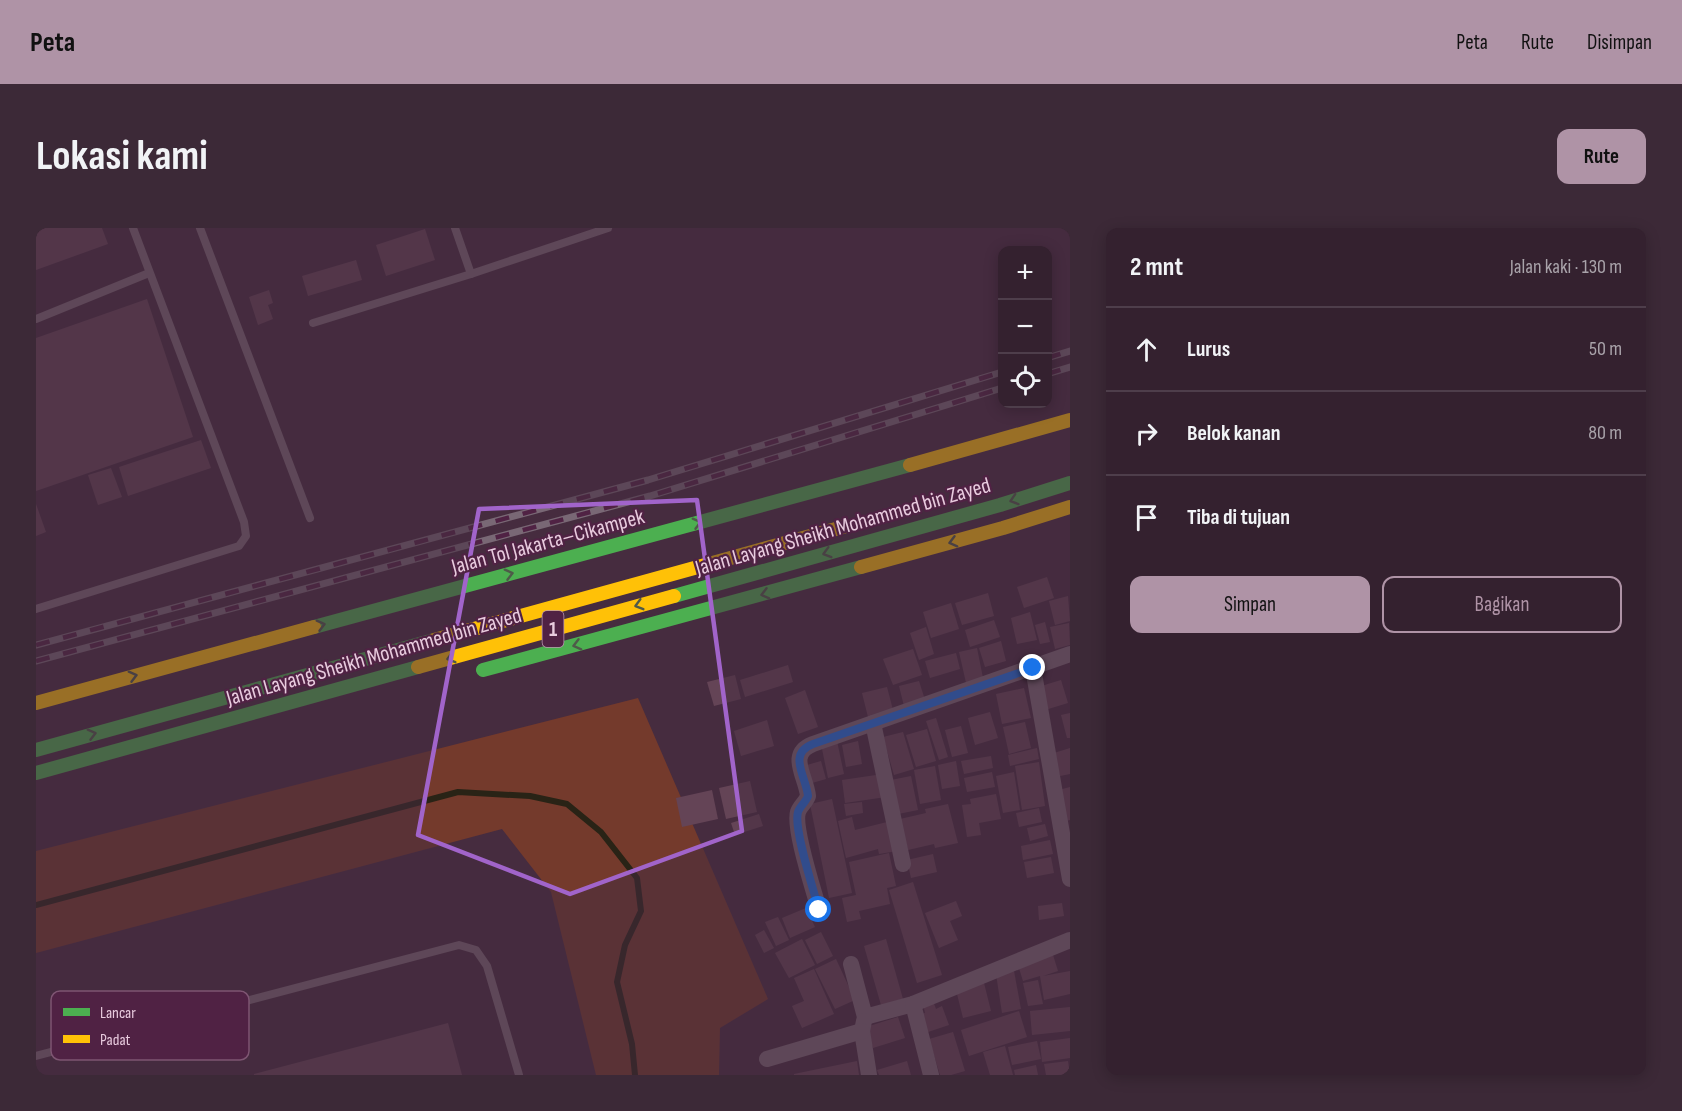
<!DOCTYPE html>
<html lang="id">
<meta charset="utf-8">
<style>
:root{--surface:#34212f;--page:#3c2937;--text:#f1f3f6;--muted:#a9a3aa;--line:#4e3e4b;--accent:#af93a6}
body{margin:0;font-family:"Sofia Sans Condensed",sans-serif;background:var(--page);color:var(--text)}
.controls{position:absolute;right:18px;top:18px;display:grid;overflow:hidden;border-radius:12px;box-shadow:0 3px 15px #0003}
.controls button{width:54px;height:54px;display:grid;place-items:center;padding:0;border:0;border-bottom:2px solid var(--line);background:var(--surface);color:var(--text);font:30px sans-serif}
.stop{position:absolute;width:18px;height:18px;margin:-14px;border:4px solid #1a73e8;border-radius:50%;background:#fff}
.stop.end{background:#1a73e8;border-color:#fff;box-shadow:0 2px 6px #0008}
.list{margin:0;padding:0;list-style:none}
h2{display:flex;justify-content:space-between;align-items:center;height:78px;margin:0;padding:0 24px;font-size:26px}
h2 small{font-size:20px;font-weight:400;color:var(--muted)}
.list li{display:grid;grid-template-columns:39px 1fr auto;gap:18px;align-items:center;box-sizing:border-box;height:84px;padding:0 24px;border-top:2px solid var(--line)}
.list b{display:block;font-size:22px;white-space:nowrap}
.list em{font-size:20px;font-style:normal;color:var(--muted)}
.actions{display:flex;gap:12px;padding:18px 24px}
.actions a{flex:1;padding:14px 0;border:2px solid var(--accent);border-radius:12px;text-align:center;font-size:21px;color:var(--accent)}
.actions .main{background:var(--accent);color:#111}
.icon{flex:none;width:33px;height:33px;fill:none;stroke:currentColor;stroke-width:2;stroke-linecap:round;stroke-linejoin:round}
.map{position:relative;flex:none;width:1034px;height:847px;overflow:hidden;border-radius:12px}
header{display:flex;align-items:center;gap:36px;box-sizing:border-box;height:84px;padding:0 30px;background:var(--accent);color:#111}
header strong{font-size:28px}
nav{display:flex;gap:33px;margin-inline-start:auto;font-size:21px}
.intro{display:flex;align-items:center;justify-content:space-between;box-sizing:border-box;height:144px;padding:0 36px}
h1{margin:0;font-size:42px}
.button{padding:15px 27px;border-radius:12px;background:var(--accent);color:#111;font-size:21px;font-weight:700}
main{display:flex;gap:36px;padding:0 36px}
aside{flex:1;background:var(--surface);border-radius:12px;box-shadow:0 3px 15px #0003}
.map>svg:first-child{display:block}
</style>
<header>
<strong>Peta</strong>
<nav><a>Peta</a><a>Rute</a><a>Disimpan</a></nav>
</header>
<div class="intro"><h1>Lokasi kami</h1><a class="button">Rute</a></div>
<main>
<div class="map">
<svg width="1034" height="847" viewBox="0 0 1034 847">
<rect width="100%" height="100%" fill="#462c3f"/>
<polygon fill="#743a2c" points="602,470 732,771 684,800 683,847 560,847 515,664 466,601 0,725 0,623"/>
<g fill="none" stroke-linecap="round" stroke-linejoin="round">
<polyline stroke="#292316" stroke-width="6" points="0,677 422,564 494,568 531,576 565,604 601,650 605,683 589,717 581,754 596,816 599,847"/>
</g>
<g fill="#644456">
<polygon points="0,0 66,0 72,16 0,42"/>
<polygon points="389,1 399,32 350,48 340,17"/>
<polygon points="320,32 326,52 272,68 266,48"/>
<polygon points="233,62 237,75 232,77 237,91 222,97 213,69"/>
<polygon points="111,71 157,209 0,263 0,110"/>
<polygon points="165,212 175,240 92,268 83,239"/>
<polygon points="75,240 86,269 62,277 52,247"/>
<polygon points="0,276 10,304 0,308"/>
<polygon points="1011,349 1018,370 988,380 981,359"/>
<polygon points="952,365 958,388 926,397 919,375"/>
<polygon points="1032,368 1034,393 1019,397 1013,373"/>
<polygon points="915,375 923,401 895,410 887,384"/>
<polygon points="994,384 1001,412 981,416 975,390"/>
<polygon points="958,392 964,409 934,419 929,402"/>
<polygon points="1009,394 1014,414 1004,416 999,397"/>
<polygon points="1033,395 1034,417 1019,421 1014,399"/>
<polygon points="890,399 898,426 883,432 874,405"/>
<polygon points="965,413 970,433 949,439 943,420"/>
<polygon points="941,420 948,455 931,459 923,424"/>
<polygon points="877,421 886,447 857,457 847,431"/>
<polygon points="920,425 924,441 894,450 889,433"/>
<polygon points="752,437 757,454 709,469 704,452"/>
<polygon points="699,447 705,471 678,478 671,454"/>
<polygon points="1025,452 1032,475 1009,482 1002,459"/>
<polygon points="883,453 889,472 868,478 863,458"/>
<polygon points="851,459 857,482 832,489 826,465"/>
<polygon points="988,460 995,490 966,496 960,466"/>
<polygon points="769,462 782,499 762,506 749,470"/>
<polygon points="954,484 962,510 939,517 932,490"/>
<polygon points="1034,485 1034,510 1031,510 1025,487"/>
<polygon points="900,490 912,529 903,532 890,493"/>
<polygon points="731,492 738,518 705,528 698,503"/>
<polygon points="989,494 995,520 973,526 967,499"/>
<polygon points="925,498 932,525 916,529 909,502"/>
<polygon points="891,501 900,533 880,539 870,507"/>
<polygon points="867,504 878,541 858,547 847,509"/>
<polygon points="801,513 808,546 792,550 785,516"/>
<polygon points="822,513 826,536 810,539 806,517"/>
<polygon points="1001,520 1003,531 974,538 972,527"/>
<polygon points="1034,520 1034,546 1024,548 1018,525"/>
<polygon points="955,528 957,540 928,546 925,533"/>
<polygon points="785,533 790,551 776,555 771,537"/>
<polygon points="920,533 924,558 906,561 902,537"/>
<polygon points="1003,534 1009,578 986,582 979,538"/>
<polygon points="899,538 905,572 884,576 878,542"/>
<polygon points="956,544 959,559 931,564 928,550"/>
<polygon points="978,544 984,582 967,585 960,548"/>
<polygon points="847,546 850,569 809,575 806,552"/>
<polygon points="875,548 882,582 862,586 855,552"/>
<polygon points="714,553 721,584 690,591 683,560"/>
<polygon points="1034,559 1034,592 1026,594 1019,563"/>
<polygon points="676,562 682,591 646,599 640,570"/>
<polygon points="960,566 965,591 943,595 945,607 931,609 926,577 935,576 934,571"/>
<polygon points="796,571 816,665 793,670 774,576"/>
<polygon points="826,574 827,585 810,588 808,576"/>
<polygon points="912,576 922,615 899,620 898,616 872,622 864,591 890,585 889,581"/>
<polygon points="1003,580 1006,594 983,599 980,585"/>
<polygon points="723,586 727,598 699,607 695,595"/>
<polygon points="816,589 819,602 855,593 861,623 843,626 842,621 810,630 802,593"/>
<polygon points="1009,596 1012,608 994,613 991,600"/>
<polygon points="1014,612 1017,626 987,632 985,618"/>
<polygon points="853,625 860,658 851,660 854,676 823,683 825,691 811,694 806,670 820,667 813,634"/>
<polygon points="897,626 901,644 875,650 871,632"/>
<polygon points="1015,629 1018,645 991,650 988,634"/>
<polygon points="877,654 906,747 881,755 853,662"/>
<polygon points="920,673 926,688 914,693 922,712 903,720 889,685"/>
<polygon points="1026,675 1028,688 1003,692 1002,678"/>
<polygon points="770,680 779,699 754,710 746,690"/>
<polygon points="742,689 753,712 740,718 729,694"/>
<polygon points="728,702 738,720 728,725 719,707"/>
<polygon points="785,704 797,728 781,736 769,712"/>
<polygon points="766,711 779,737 753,750 739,725"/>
<polygon points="850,711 867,771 845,777 828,718"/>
<polygon points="1017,727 1022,743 1007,748 1034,743 1034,766 1008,772 1004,748 987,753 982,737"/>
<polygon points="800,731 819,772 799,781 779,741"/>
<polygon points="778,741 798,786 766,800 756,778 768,773 758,750"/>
<polygon points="978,743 985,781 966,785 960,746"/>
<polygon points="1002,752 1007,776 992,778 987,755"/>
<polygon points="948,755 955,783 927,790 920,762"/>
<polygon points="897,773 900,781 906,778 913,797 889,805 883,786 889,785 887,776"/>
<polygon points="1034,779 1034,803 996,807 994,783"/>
<polygon points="983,783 991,809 933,828 925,802"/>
<polygon points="862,789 869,810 837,820 830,799"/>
<polygon points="412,795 426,847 218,847 218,846"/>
<polygon points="917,804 929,843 915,847 904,847 893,811"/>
<polygon points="1034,810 1034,830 1006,834 1004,814"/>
<polygon points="1001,813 1005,831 976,837 972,819"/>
<polygon points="969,818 977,847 954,847 947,824"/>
<polygon points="821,833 823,847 758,847 758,846"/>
<polygon points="871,833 875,847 843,847 841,842"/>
<polygon points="1032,833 1034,847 1010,847 1008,836"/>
<polygon points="1000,837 1002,847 979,847 978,842"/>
</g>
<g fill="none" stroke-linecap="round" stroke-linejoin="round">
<g stroke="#7c6976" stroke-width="8">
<polyline points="164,0 274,290"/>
<polyline points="419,0 435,46 572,0"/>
<polyline points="0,91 113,45"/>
<polyline points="277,95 435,46"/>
<polyline points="0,381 203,318 210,308 208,294 97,0"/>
<polyline points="0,828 423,717 440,722 451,738 483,847"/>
</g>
<g stroke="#7c6976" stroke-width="16">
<polyline points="997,440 1034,651"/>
<polyline points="837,495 867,636"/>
<path d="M783,682c-5,-19 -26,-82 -21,-98 2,-6 8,-10 10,-16 -2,-20 -21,-42 5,-52l257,-90"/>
<polyline points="815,736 829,789 877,776 1034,712"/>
<polyline points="877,776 895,847"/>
<polyline points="828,793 826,803 833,847"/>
<polyline points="731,831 826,803"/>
</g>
<g stroke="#4caf50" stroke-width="14">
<polyline points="638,368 964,277 1034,255"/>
<polyline points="278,399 874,237"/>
<polyline points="447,442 825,339"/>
<polyline points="0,522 398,412"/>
<polyline points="0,545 382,439"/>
</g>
<g stroke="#ffc107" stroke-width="14">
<polyline points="874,237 1034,192"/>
<polyline points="825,339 967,300 1034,279"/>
<polyline points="398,412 807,299"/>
<polyline points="382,439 638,368"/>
<polyline points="0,475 278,399"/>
</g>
<g stroke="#796875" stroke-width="7">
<g id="rail">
<polyline points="1011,130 1034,123"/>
<polyline points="1011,146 1034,139"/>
<polyline points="0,417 612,252 966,144"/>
<polyline points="0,433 614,268 966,160"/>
</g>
</g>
<use href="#rail" stroke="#502244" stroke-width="4.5" stroke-dasharray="14" stroke-linecap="butt"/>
</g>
<defs><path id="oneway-chevron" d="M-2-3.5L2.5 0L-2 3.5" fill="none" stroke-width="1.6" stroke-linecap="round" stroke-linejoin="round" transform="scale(1.5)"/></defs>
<g stroke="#4e5a49">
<use href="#oneway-chevron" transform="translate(978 272) rotate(162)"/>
<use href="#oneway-chevron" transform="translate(661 295) rotate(-15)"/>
<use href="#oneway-chevron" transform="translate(917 314) rotate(165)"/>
<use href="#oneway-chevron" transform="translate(791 325) rotate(164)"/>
<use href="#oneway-chevron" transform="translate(473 346) rotate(-15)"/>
<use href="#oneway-chevron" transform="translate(729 366) rotate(165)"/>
<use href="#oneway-chevron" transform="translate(603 377) rotate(164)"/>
<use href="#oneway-chevron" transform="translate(285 397) rotate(-15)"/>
<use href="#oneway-chevron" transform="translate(541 417) rotate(165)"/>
<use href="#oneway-chevron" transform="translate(415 430) rotate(164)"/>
<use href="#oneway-chevron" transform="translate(97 448) rotate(-15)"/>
<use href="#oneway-chevron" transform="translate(56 506) rotate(-15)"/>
</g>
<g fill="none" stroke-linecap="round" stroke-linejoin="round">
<path stroke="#1a73e8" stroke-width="8" d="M783,682c-5,-19 -26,-82 -21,-98 2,-6 8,-10 10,-16 -2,-20 -21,-42 5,-52l220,-76"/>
</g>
<path d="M0 0H1034V847H0ZM661,272l45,331 -172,63 -152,-59 61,-326z" fill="#462c3f" fill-opacity=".55" fill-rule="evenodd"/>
<path fill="none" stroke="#a164ca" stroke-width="4.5" stroke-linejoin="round" d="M661,272l45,331 -172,63 -152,-59 61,-326z"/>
<g text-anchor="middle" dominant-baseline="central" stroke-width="4.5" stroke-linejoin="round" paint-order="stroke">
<rect fill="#502244" stroke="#ba98b0" stroke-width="1.5" x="506.5" y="383" width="21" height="36" rx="4.5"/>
<g font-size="21" font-weight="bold" fill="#e8cbde">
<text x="517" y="401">1</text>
</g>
<g font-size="22" fill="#e8cbde" stroke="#502244">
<text transform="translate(807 299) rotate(-16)">Jalan Layang Sheikh Mohammed bin Zayed</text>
<text transform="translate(512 314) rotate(-15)">Jalan Tol Jakarta–Cikampek</text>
<text transform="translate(338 429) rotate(-16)">Jalan Layang Sheikh Mohammed bin Zayed</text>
</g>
</g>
<rect x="15" y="763" width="198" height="69" rx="9" fill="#502244" stroke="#7e5572" stroke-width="1.5"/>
<rect x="27" y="780" width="27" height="8" fill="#4caf50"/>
<rect x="27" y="807" width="27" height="8" fill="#ffc107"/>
<g font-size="16" fill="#e8cbde">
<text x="64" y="790">Lancar</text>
<text x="64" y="817">Padat</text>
</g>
</svg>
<div class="controls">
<button>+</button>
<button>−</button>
<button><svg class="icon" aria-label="locate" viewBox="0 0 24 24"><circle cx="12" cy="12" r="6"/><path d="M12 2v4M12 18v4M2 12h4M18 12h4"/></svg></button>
</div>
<div class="stop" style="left:783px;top:682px"></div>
<div class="stop end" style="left:997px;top:440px"></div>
</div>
<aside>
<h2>2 mnt<small>Jalan kaki · 130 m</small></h2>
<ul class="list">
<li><svg class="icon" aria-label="ahead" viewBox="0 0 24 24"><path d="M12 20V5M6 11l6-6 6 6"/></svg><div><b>Lurus</b></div><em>50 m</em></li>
<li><svg class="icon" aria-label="right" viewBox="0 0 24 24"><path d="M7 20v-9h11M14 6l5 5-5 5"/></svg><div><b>Belok kanan</b></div><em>80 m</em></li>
<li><svg class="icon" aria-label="arrive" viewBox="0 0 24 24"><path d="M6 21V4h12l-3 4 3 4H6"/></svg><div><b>Tiba di tujuan</b></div></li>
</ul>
<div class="actions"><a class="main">Simpan</a><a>Bagikan</a></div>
</aside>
</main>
